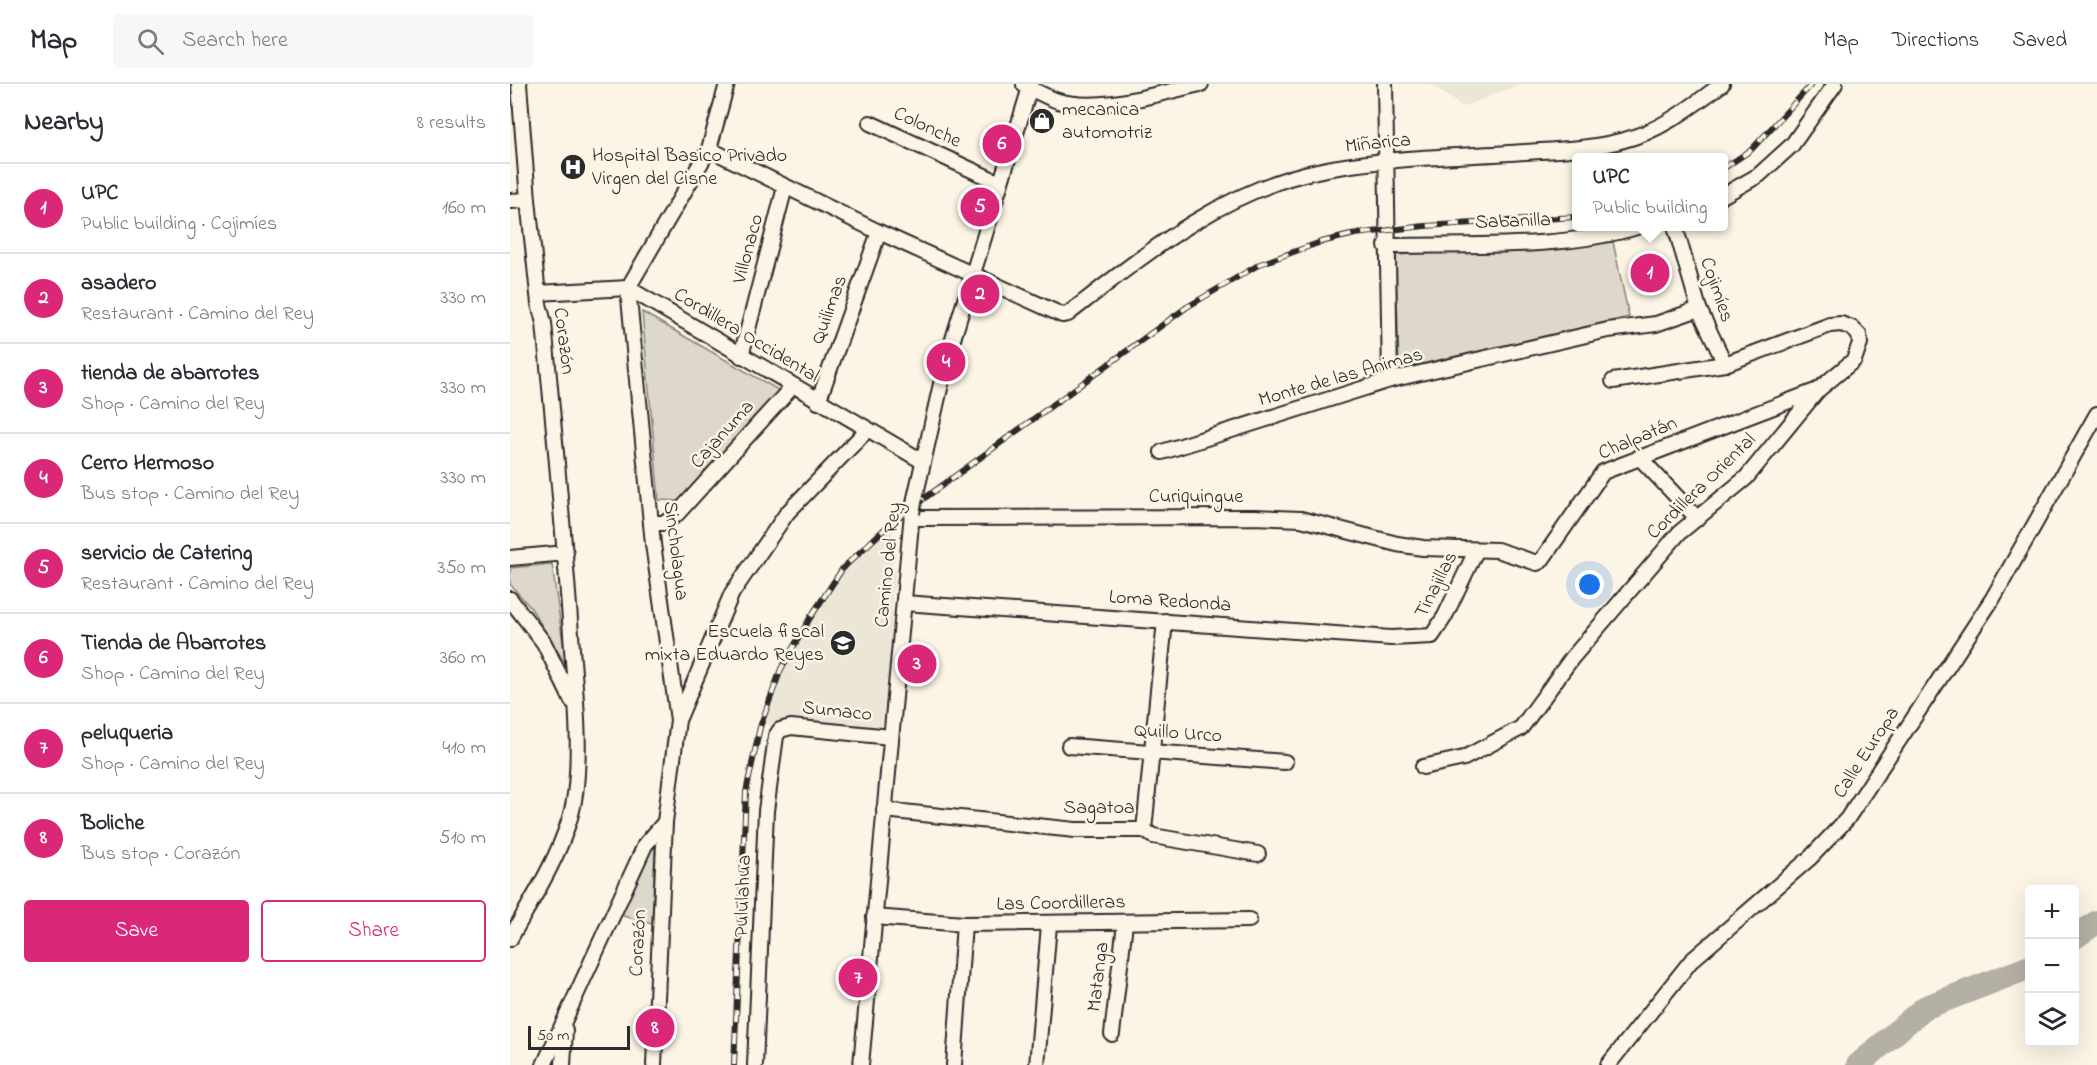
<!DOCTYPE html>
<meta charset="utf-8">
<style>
:root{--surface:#fff;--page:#f7f7f7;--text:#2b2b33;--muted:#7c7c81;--line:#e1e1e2;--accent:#db2777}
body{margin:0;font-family:"Indie Flower",sans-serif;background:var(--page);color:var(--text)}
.controls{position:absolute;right:18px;bottom:18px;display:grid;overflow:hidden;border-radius:6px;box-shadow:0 6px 24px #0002}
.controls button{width:54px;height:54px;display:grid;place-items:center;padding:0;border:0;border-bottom:2px solid var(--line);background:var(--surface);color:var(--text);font:30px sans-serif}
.scale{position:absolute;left:18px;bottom:15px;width:102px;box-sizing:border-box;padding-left:6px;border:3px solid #2b2b2b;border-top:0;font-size:16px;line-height:21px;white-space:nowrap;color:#2b2b2b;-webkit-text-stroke:4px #fcf5e5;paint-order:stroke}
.you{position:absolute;left:1080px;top:501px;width:21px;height:21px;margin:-15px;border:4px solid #fff;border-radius:50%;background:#1a73e8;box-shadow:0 0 0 9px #1a73e833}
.badge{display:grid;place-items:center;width:39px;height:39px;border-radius:50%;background:var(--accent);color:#fff;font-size:20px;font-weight:700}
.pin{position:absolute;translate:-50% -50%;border:3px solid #fff;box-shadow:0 2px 6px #0006}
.popup{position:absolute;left:1062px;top:69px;width:156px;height:78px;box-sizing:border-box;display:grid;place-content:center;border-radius:6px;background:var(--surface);filter:drop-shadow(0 2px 4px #0005);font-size:20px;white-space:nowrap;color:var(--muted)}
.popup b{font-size:22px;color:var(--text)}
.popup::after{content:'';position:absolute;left:50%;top:100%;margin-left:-12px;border:12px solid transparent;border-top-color:var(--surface)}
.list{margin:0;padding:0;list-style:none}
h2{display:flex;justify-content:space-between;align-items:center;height:78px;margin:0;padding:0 24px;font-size:26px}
h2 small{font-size:20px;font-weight:400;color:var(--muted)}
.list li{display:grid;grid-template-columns:39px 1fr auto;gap:18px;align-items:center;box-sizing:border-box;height:90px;padding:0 24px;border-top:2px solid var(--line)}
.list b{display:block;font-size:22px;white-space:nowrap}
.list p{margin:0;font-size:20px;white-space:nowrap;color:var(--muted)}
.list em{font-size:20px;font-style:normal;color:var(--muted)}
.actions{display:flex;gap:12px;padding:18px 24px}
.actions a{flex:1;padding:14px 0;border:2px solid var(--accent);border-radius:6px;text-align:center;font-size:21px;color:var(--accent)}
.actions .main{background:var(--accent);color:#fff}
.icon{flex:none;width:33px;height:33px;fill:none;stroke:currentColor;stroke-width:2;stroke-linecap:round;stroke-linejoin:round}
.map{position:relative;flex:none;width:1587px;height:981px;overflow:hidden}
header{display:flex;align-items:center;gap:36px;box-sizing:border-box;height:84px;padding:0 30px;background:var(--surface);border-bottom:2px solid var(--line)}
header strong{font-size:28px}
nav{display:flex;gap:33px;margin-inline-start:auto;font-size:21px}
.search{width:420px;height:54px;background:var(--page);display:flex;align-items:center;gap:15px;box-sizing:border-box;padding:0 21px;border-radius:6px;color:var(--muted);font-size:22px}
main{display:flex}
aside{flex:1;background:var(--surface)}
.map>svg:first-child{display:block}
</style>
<header>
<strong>Map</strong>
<div class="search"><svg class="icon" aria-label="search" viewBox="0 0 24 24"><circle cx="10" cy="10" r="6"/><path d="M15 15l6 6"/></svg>Search here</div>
<nav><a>Map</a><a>Directions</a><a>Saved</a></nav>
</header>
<main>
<aside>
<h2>Nearby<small>8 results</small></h2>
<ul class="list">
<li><span class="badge">1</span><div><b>UPC</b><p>Public building · Cojimíes</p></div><em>160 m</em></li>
<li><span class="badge">2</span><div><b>asadero</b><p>Restaurant · Camino del Rey</p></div><em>330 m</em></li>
<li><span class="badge">3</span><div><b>tienda de abarrotes</b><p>Shop · Camino del Rey</p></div><em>330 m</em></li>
<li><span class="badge">4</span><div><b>Cerro Hermoso</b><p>Bus stop · Camino del Rey</p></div><em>330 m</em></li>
<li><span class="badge">5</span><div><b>servicio de Catering</b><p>Restaurant · Camino del Rey</p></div><em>350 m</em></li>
<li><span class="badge">6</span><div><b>Tienda de Abarrotes</b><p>Shop · Camino del Rey</p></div><em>360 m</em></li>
<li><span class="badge">7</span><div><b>peluqueria</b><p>Shop · Camino del Rey</p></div><em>410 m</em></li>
<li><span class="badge">8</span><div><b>Boliche</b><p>Bus stop · Corazón</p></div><em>510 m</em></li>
</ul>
<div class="actions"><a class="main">Save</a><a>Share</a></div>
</aside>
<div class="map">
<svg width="1587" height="981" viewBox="0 0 1587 981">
<rect width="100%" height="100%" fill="#fcf5e5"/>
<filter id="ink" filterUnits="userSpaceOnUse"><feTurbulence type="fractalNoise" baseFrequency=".0167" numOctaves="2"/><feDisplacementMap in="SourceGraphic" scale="12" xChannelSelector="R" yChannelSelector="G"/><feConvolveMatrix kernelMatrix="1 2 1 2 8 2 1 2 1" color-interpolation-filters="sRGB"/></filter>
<g filter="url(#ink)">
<g fill="#ece6d7">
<polygon points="921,0 1011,0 952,23"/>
<polygon points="382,438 382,462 386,463 386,474 382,474 382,484 386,485 385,506 382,506 381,653 270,646 252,638 271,585 300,534 333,484"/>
</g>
<g fill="#ded8ca" stroke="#84827a" stroke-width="1.5">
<polygon points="1103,158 1119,233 889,285 886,171"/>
<polygon points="132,228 270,307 172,417 149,416"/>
<polygon points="42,480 56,581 21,524 0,500 0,484"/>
<polygon points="139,761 145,764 142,840 110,831"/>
</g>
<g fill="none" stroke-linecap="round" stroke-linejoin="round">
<g stroke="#b4b0a5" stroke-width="24">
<polyline points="1564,854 1587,838"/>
<polyline points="1348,981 1414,924 1520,883"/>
</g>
<g stroke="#2b2b2b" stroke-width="18">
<g id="minor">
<polyline points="875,0 880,296"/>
<path d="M514,1c10,5 22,12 34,16 44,12 100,-8 143,-17"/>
<polyline points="360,39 490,99"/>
<path d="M199,65l170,83 183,83 6,-1c76,-59 153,-123 249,-143 68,-14 140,-14 208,-19 33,-2 67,-3 99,-12 37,-9 68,-34 98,-56"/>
<polyline points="1214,111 1249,91 1282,61 1325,0"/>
<polyline points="0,117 18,116"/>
<polyline points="1165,142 1189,225 1215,280"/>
<path d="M876,162c79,-2 179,4 254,-20"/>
<polyline points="28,209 118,204 412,377"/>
<polyline points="231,272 275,103"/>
<polyline points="308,318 369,148"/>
<polyline points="652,368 880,296 1098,246 1146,240 1189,225"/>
<polyline points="1129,373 1186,433"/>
<polyline points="405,414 436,278 521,0"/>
<polyline points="402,434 743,433 791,435 887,460 913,464 987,466 1027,479 1031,477 1093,388 1308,306"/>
<polyline points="141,439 155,439 167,430 282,303"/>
<polyline points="0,474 56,469"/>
<polyline points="0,515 34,559 62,617"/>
<polyline points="394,519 881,554 922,552 935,532 966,467"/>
<polyline points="169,634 222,509 277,429 357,346"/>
<polyline points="559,662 775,678"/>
<polyline points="913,683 954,674 1011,644 1062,574 1169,449 1236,394 1308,306 1344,276 1350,259 1349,251 1342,244 1331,240 1320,241 1215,280 1103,297"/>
<polyline points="374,726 565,746 634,746"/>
<polyline points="634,746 655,537"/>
<polyline points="634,746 643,752 748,770"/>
<polyline points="364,833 454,840 739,836"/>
<path d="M0,855c21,-38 46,-76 59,-118 15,-44 7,-124 3,-172 -7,-108 -18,-217 -28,-326l-5,-19 -11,-104 -9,-116"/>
<polyline points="602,950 615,839"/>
<polyline points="34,981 135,761 155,738"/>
<polyline points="53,981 55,946"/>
<polyline points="144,981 155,738 168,636 143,460 118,204 199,65 217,0"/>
<polyline points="245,981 256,727 266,652 270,646 281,643 381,653"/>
<polyline points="351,981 402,429"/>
<polyline points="444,981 454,840"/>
<polyline points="527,981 539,841"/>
<polyline points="1098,981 1181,877 1300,774 1337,735 1483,514 1587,330"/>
</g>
</g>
<use href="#minor" stroke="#fcf5e5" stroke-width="14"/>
<g stroke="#2b2b2b" stroke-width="6">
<g id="rail">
<polyline points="1214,84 1241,66 1302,0"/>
<polyline points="224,981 236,708 250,643 271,585 300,534 333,484 382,438 677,223 750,180 811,158 845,150 915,142 1066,133"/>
</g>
</g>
<use href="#rail" stroke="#fcf5e5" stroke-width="4" stroke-dasharray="11" stroke-linecap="butt"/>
<g stroke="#2b2b2b" stroke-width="18" stroke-linecap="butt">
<polyline id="minor-bridge" points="402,429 405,414"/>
</g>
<use href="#minor-bridge" stroke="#fcf5e5" stroke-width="14"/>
</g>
</g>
<defs>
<g id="shop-disc" transform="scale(1.35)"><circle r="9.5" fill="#2b2b2b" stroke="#fcf5e5"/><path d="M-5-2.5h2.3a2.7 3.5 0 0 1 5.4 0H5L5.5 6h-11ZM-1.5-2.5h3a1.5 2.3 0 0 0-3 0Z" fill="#fff"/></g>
<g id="hospital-disc" transform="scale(1.35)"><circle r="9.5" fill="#2b2b2b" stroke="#fcf5e5"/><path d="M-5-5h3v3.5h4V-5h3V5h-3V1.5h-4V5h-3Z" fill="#fff"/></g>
<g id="school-disc" transform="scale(1.35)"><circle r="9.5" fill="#2b2b2b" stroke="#fcf5e5"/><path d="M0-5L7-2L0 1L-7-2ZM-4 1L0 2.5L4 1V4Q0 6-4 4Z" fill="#fff"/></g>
</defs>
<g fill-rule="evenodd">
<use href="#shop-disc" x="532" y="37"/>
<use href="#hospital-disc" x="63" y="83"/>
<use href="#school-disc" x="333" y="559"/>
</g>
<g text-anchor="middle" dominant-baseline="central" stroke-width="5" stroke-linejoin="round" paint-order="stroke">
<g font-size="20" fill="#2b2b2b" stroke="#fcf5e5" text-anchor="start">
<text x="552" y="26">mecanica<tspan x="552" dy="23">automotriz</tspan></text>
<text x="82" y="72">Hospital Basico Privado<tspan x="82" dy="23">Virgen del Cisne</tspan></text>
<text x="314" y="548" text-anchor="end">Escuela fiscal<tspan x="314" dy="23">mixta Eduardo Reyes</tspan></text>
</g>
<g font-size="20" fill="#2b2b2b" stroke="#fcf5e5">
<text transform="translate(417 44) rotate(25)">Colonche</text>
<text transform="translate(868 60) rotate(-6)">Miñarica</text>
<text transform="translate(1003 138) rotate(-2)">Sabanilla</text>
<text transform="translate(239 165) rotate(-75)">Villonaco</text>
<text transform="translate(1206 206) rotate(71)">Cojimíes</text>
<text transform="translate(320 226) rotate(-70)">Quilimas</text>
<text transform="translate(236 252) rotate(31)">Cordillera Occidental</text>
<text transform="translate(53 257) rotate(83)">Corazón</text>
<text transform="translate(831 294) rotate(-16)">Monte de las Animas</text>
<text transform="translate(213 351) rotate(-48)">Cajanuma</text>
<text transform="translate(1128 355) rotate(-23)">Chalpatán</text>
<text transform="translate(1192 403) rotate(-44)">Cordillera Oriental</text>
<text x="686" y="413">Curiquingue</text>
<text transform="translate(165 467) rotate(83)">Sincholagua</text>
<text transform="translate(379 481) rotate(-84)">Camino del Rey</text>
<text transform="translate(927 501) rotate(-63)">Tinajillas</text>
<text transform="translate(660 518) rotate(4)">Loma Redonda</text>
<text transform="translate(327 628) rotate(6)">Sumaco</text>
<text transform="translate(668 650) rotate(4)">Quillo Urco</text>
<text transform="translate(1357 669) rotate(-57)">Calle Europa</text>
<text x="589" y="724">Sagatoa</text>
<text transform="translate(234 812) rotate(-88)">Pululahua</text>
<text transform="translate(551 820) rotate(-1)">Las Coordilleras</text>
<text transform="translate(129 859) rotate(-87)">Corazón</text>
<text transform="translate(589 893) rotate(-83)">Matanga</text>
</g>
</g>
</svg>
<div class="controls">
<button>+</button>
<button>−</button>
<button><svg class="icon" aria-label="layers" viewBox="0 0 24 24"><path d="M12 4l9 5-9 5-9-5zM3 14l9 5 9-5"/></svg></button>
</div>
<div class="scale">50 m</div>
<div class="you"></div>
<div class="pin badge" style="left:1140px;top:189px">1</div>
<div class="popup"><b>UPC</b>Public building</div>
<div class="pin badge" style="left:470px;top:210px">2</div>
<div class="pin badge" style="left:407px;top:580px">3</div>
<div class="pin badge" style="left:436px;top:278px">4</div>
<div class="pin badge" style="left:470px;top:123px">5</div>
<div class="pin badge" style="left:492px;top:60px">6</div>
<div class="pin badge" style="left:348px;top:894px">7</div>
<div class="pin badge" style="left:145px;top:944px">8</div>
</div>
</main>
